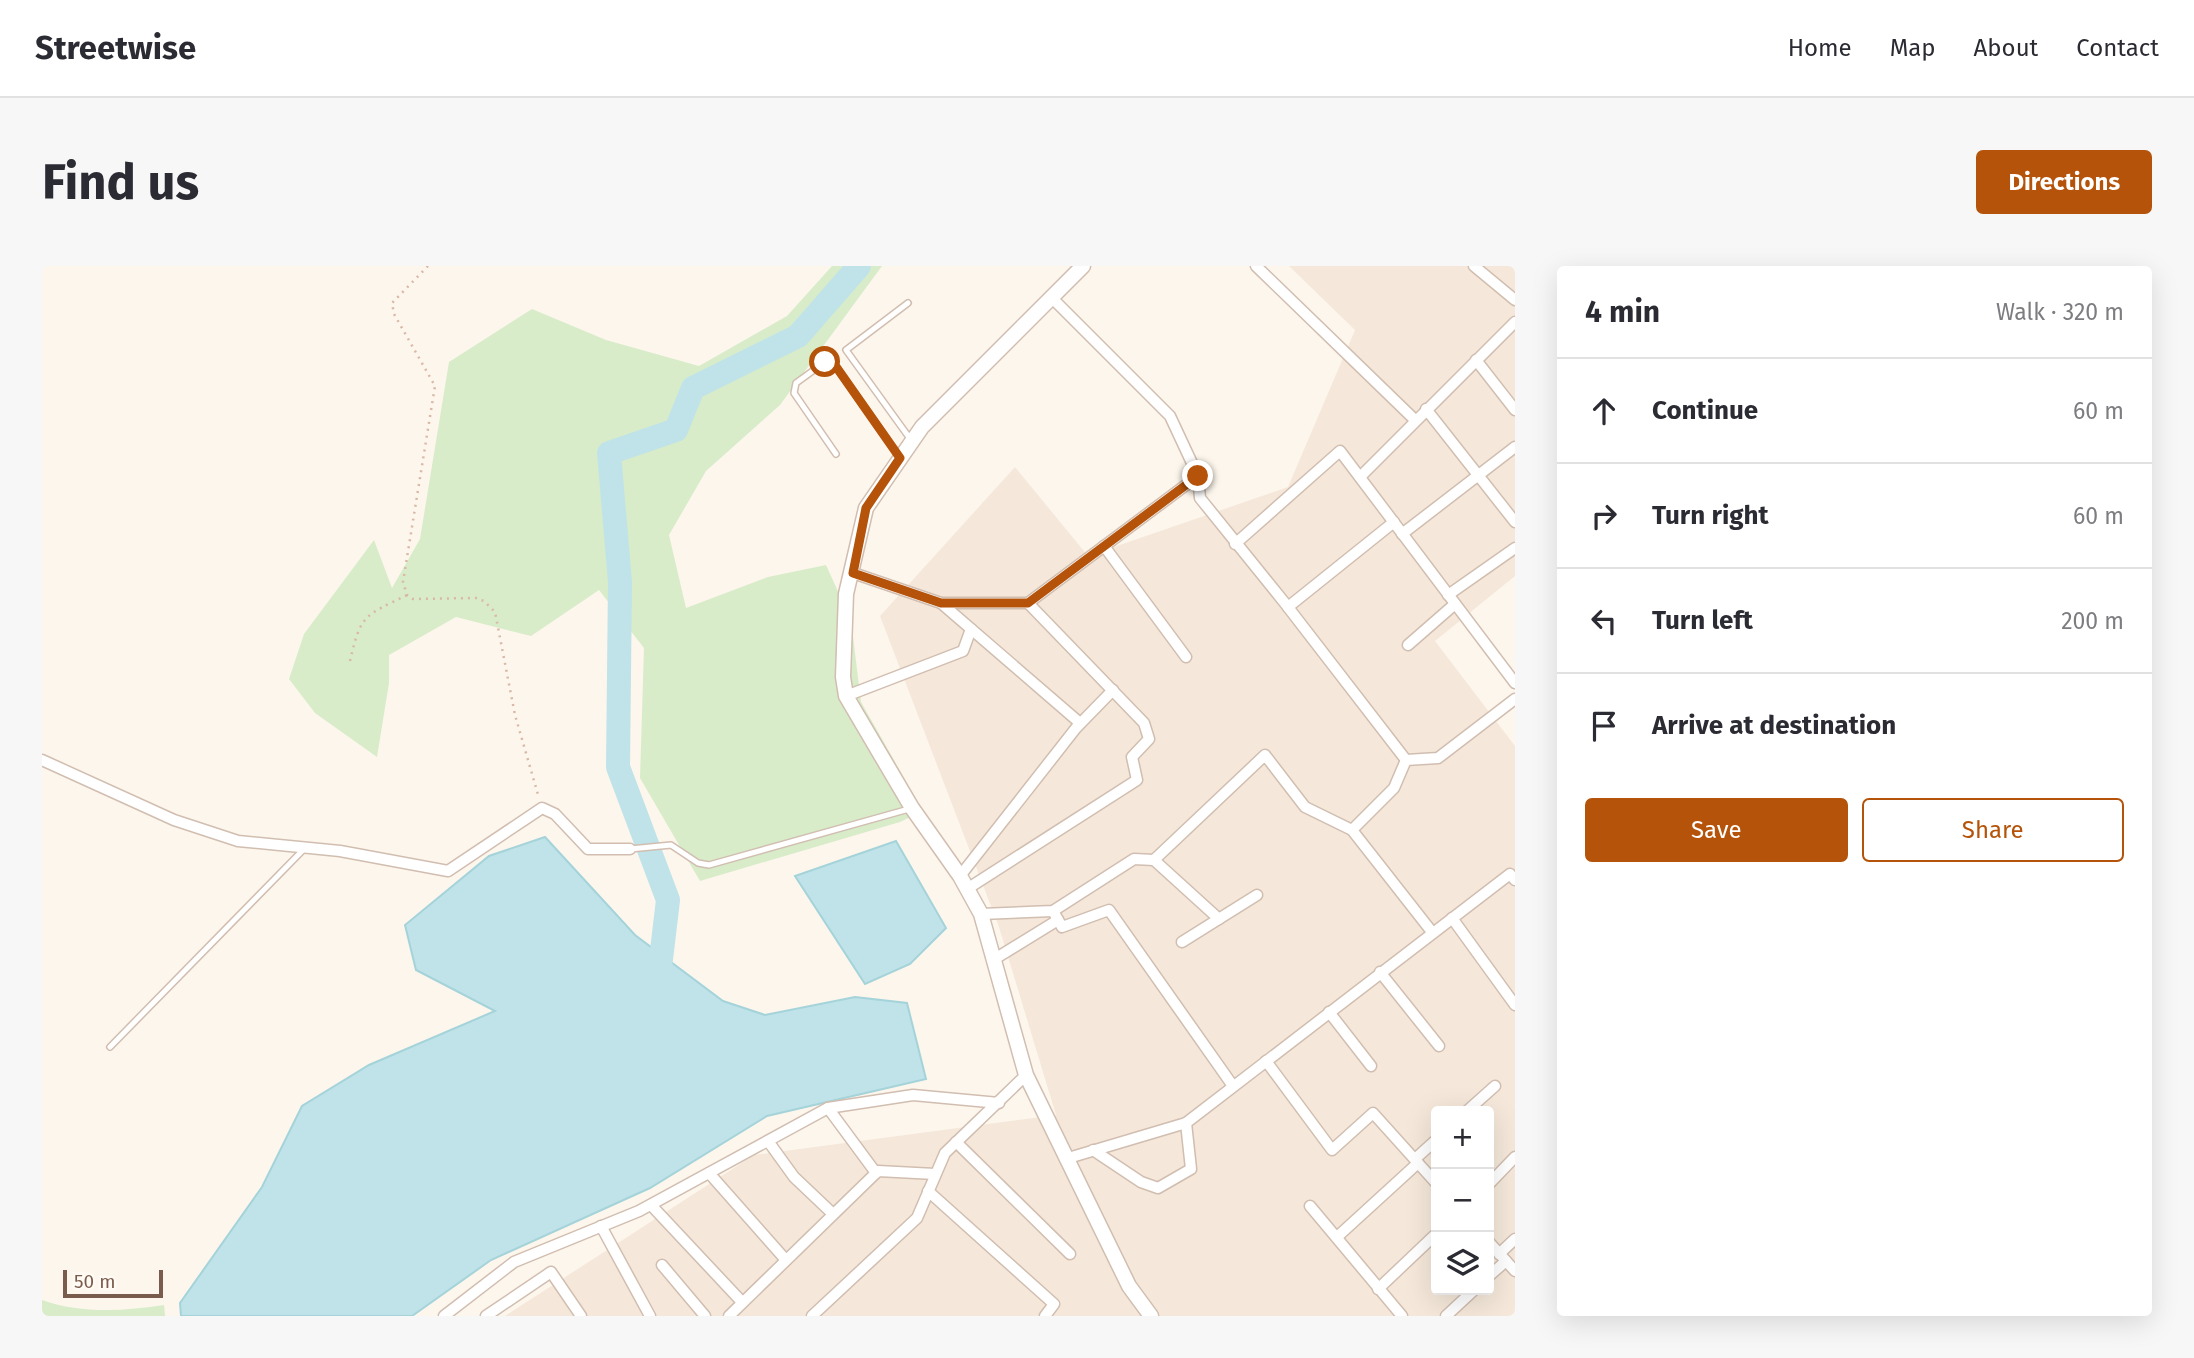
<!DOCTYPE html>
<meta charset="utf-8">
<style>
:root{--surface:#fff;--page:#f7f7f7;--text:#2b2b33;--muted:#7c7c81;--line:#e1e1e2;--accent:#b45309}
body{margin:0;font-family:"Fira Sans",sans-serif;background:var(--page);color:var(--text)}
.controls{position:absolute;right:21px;bottom:21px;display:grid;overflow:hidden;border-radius:7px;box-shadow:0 7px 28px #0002}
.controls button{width:63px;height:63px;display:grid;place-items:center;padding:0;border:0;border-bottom:2px solid var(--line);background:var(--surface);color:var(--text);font:35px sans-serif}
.scale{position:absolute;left:21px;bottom:18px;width:100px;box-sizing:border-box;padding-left:7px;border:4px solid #7a5c4d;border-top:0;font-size:19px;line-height:24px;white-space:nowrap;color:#7a5c4d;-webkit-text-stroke:5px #fffaf3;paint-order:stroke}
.stop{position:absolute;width:21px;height:21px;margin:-16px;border:5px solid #b45309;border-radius:50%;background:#fff}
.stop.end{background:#b45309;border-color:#fff;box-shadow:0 2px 7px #0008}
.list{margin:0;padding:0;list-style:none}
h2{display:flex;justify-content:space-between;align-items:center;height:91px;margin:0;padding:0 28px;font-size:30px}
h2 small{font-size:23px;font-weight:400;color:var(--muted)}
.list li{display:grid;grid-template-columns:46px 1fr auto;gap:21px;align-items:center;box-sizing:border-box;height:105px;padding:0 28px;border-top:2px solid var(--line)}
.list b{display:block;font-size:26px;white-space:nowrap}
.list em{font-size:23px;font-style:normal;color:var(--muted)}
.actions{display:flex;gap:14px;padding:21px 28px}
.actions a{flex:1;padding:16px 0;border:2px solid var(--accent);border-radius:7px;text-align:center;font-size:24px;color:var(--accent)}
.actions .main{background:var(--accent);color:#fff}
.icon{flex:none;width:38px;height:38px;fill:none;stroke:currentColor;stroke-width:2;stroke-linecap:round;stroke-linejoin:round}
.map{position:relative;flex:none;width:1473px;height:1050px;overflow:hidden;border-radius:7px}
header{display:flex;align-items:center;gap:42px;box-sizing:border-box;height:98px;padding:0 35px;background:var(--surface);border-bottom:2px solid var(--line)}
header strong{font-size:33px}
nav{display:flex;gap:38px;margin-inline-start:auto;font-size:24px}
.intro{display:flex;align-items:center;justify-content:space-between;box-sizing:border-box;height:168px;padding:0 42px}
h1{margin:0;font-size:49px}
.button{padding:18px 32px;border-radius:7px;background:var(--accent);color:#fff;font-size:24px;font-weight:700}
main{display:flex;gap:42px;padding:0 42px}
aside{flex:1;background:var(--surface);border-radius:7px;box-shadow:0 7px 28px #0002}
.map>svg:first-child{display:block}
</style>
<header>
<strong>Streetwise</strong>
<nav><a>Home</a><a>Map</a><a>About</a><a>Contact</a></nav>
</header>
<div class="intro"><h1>Find us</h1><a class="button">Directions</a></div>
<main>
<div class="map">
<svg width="1473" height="1050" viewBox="0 0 1473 1050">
<rect width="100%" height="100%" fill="#fdf6ec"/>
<path fill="#f5e8da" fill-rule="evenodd" d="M1247,0h226v310l-80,65 80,105v570h-1010l249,-161 302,-40 -57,-188 -119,-311 135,-149 73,89 200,-69 67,-157zM1394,845h53v179h-53z"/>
<g fill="#d8ecc9">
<polygon points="790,0 840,0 738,139 664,205 627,269 644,342 726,311 784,299 809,354 819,436 881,545 858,556 658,615 598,512 602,382 557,324 489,370 414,351 347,389 347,417 335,491 273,447 247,413 262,368 332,274 350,322 378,273 407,96 490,43 564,74 657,100 745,50"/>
<path d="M0,1034c39,14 83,11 122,5l1,11h-123z"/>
</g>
<g fill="#bfe3e8" stroke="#a5d3da" stroke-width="2">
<polygon points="503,571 593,669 681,735 723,749 813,731 865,737 884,813 725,850 608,922 449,994 370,1050 139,1050 138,1037 220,921 260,840 327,799 453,745 374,704 363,659 447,590"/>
<polygon points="854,575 904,662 868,698 823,718 753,610"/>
</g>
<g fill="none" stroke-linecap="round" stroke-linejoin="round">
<polyline stroke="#bfe3e8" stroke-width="24" points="607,715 617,710 626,634 576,501 578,316 567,187 634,164 651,122 756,70 817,0"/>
<g stroke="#d1beb0" stroke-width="8">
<g id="service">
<polyline points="866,37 804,84 869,174"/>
<polyline points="794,188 752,127 754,117 783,96 795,102 857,190"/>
<polyline points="588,583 629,579 656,597 667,599 867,543"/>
<polyline points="68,781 263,582"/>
</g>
</g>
<g stroke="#d1beb0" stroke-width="13">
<g id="minor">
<polyline points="1214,0 1373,154"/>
<polyline points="1432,0 1473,34"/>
<polyline points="1009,31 1128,150 1156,210 1158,232 1242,336 1364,494"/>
<polyline points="1434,94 1473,144"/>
<polyline points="1384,143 1473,256"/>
<polyline points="1318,211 1473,56"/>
<polyline points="1360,268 1473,181"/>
<polyline points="1193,278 1298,185 1473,417"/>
<polyline points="1062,280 1144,391"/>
<polyline points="811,307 899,337 986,337 1156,210"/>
<polyline points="1406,329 1473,282"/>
<polyline points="899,337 1038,457"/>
<polyline points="1246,341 1352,256"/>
<polyline points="1366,379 1413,338"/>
<polyline points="804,430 921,385 929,363"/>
<polyline points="0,494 132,554 196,575 298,585 406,605 500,542 513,548 546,583 588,583"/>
<polyline points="1364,494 1396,492 1473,433"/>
<polyline points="1310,564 1352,522 1364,494"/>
<polyline points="1112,594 1177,653"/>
<polyline points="918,610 1034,462 1071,424"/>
<polyline points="925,623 1095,514 1090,491 1107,473 1102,457 986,337"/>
<polyline points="1011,645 1020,661 1067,644 1191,820"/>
<polyline points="939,648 1011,645 1092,593 1112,594 1223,489 1263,541 1310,564 1390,666"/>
<polyline points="1410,652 1473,739"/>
<polyline points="1140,676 1215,629"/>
<polyline points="951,694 1016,654"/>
<polyline points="1338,706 1397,780"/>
<polyline points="1287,746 1329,800"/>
<polyline points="1224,795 1290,884 1331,847 1394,917"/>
<polyline points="786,842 834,907"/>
<polyline points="1425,845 1453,820"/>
<polyline points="726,875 752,911 791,948"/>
<polyline points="914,876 1028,988"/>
<polyline points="1051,884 1099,916 1116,922 1149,903 1144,857"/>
<polyline points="1023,893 1144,857 1468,608 1473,614"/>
<polyline points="1373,893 1394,874"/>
<polyline points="667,907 743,993"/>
<polyline points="1447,918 1473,891"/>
<polyline points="886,925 1012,1038 1003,1050"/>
<polyline points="609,939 700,1036"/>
<polyline points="1268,940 1360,1050"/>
<polyline points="559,960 608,1050"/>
<polyline points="1295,971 1376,897"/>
<polyline points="1447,976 1473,1005"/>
<polyline points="1457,988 1473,973"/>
<polyline points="620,999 663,1050"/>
<polyline points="1447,1010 1464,995"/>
<polyline points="1336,1023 1394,968"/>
<polyline points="402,1050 472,996 597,945 786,842 871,829 957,837"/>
<polyline points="444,1050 509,1006 539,1050"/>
<polyline points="687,1050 836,905 893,908"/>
<polyline points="770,1050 875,952 903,887 984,809"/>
<polyline points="1404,1050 1432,1024"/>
</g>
</g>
<g stroke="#d1beb0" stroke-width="17">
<polyline id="tertiary" points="1041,0 880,161 824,242 804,328 801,411 804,430 870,542 918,610 939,648 984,809 1087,1020 1109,1050"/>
</g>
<g stroke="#d9b8a5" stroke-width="2.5" stroke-dasharray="2 5" stroke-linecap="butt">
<polyline points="386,0 350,37 352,48 393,120 361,316 365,329 371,333 434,332 442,335 453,346 473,449 497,532"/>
<path d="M308,395c11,-48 15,-45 57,-66"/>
</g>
<use href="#service" stroke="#fff" stroke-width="5"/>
<use href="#minor" stroke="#fff" stroke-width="10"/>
<use href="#tertiary" stroke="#fff" stroke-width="14"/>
</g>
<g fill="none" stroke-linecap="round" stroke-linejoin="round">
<polyline stroke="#b45309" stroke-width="9" points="783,96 795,102 858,192 824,242 811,307 899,337 986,337 1156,210"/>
</g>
</svg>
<div class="controls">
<button>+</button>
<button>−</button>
<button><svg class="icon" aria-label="layers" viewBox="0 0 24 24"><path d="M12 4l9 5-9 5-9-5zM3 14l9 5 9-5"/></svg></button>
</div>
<div class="scale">50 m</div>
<div class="stop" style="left:783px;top:96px"></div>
<div class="stop end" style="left:1156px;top:210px"></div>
</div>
<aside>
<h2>4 min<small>Walk · 320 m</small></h2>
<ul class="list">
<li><svg class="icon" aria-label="ahead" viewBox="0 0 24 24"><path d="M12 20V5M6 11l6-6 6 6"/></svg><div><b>Continue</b></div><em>60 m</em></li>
<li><svg class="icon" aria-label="right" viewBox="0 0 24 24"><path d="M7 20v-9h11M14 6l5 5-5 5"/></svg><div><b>Turn right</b></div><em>60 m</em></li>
<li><svg class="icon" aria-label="left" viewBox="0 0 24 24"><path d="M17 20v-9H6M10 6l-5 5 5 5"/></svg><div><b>Turn left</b></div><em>200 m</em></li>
<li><svg class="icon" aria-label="arrive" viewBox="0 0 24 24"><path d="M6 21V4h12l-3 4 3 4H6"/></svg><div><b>Arrive at destination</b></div></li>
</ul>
<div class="actions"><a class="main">Save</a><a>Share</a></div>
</aside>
</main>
